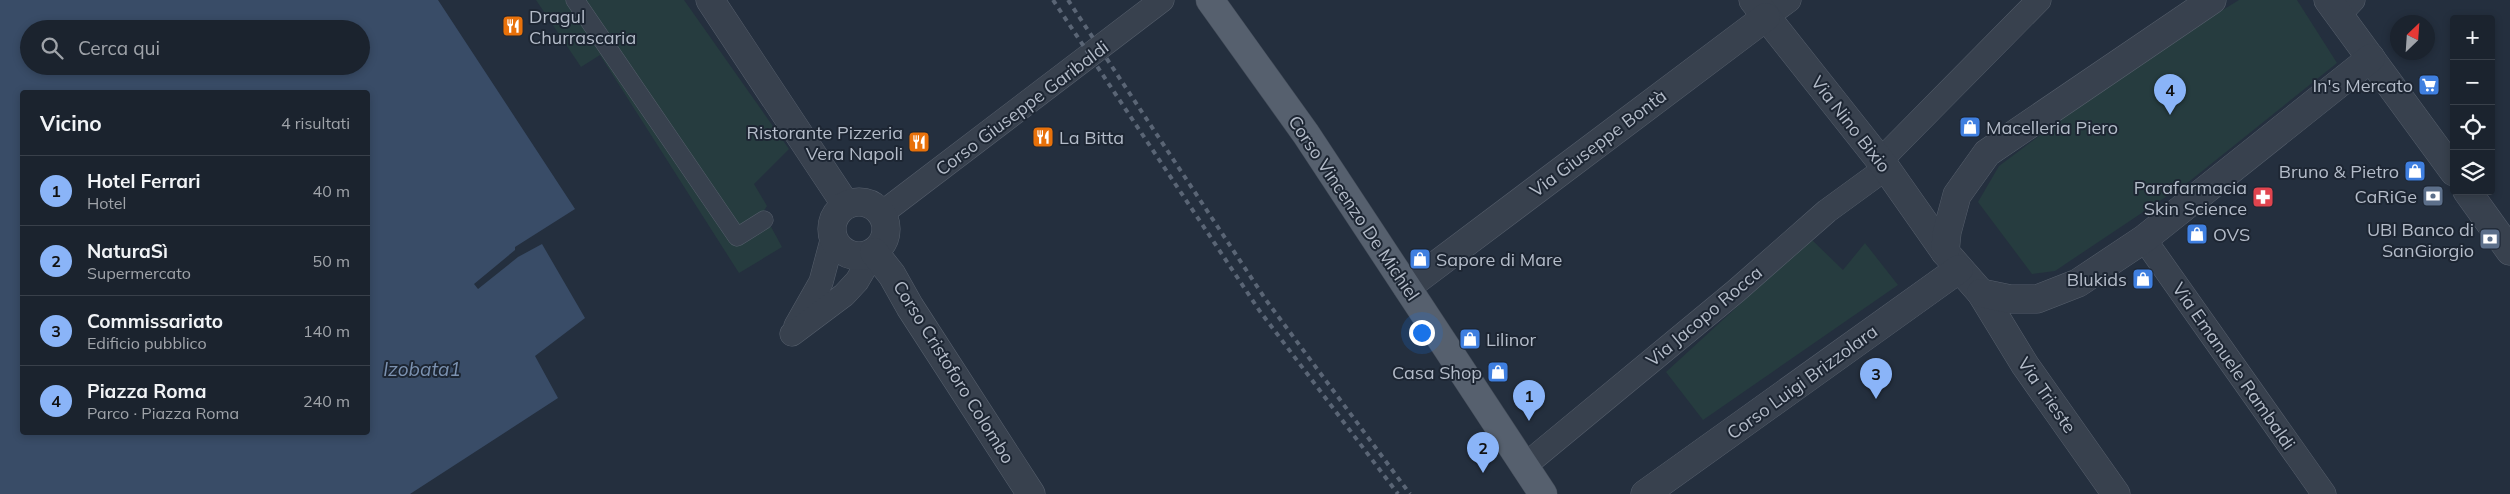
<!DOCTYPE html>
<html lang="it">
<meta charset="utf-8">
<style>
:root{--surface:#1b232e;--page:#282f3a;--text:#f1f3f6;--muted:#a0a4aa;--line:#39404a;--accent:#8ab4f8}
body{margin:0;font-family:Mulish,sans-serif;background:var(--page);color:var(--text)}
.controls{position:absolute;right:15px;top:15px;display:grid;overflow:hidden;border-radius:5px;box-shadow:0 2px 8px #0003}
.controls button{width:45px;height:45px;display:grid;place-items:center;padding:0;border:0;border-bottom:1px solid var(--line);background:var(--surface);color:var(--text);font:25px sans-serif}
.compass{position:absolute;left:2390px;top:15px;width:45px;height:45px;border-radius:50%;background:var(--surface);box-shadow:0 2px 8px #0003;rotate:25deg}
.you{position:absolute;left:1421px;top:332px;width:18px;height:18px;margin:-12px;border:4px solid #fff;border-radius:50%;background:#1a73e8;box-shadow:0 0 0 8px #1a73e833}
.badge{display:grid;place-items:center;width:32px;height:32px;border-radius:50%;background:var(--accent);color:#111;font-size:16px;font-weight:700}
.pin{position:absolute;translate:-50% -41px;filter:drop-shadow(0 1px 2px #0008)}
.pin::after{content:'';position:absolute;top:26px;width:18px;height:15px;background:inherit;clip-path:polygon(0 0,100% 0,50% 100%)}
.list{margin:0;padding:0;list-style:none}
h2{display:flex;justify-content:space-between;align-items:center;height:65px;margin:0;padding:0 20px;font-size:21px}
h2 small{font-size:16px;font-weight:400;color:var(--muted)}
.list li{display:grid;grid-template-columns:32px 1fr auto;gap:15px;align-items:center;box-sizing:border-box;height:70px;padding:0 20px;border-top:1px solid var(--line)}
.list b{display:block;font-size:19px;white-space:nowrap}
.list p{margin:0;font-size:16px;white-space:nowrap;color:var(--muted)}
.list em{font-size:16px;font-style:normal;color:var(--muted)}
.icon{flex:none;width:28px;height:28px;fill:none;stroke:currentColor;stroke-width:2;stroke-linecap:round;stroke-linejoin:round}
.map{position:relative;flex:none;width:2510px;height:494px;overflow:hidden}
.search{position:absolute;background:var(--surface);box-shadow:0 2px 8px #0003;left:20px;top:20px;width:350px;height:55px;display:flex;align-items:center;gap:12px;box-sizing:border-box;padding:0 18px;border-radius:28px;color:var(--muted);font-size:19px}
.panel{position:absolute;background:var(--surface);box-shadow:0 2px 8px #0003;left:20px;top:90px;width:350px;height:345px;border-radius:5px}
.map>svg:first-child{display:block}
</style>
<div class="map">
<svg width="2510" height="494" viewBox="0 0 2510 494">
<rect width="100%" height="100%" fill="#242f3e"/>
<g fill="#263c3f">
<polygon points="536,0 684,0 789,149 754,184 767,206 763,212 782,247 739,273 600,55 581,67"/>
<polygon points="2239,0 2297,0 2337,63 2191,180 2055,271 2032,274 1978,202 1999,166 2135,64"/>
<polygon points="1811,239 1843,270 1865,243 1898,285 1703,420 1666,372"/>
</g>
<path fill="#394c67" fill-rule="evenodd" d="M0,0h438l137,209 -60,38v3l-41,34 4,5 40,-32 24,-13 43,74 -50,38 23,42 -148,96h-410zM29,29h332v37h-332zM22,92h346v340h-346z"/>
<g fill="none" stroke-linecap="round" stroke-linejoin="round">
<g stroke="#565f6c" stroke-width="19">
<polyline id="pedestrian" points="575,0 737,237 764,220"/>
</g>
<g stroke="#565f6c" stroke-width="25">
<g id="minor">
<polyline points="2339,15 2353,0"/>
<polyline points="1766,17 1789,0"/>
<polyline points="1880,161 2039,0"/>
<polyline points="881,214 1162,0"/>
<polyline points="2144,239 2324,494"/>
<polyline points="796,326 821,282 833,237"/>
<polyline points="792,334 844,295 857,281 874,252"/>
<polyline points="1523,467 1736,291 1827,211 1886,168"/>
</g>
</g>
<g stroke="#565f6c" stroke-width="29">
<g id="tertiary">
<polyline points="710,0 846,205"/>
<polyline points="1753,0 1886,168 1945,252 1981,293 2025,365 2116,494"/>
<polyline points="2328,0 2454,172"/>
<polyline points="2467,191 2510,251"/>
<circle cx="859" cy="229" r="27"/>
<polyline points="874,252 892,275 910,307 1031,494"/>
<polyline points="1945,252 1947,232 1957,195 1987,153 2212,0"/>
<polyline points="1407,287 1766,17"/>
<polyline points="1981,293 2010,299 2037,299 2078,283 2144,239 2371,58"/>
<polyline points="1645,494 1959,269"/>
</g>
</g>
<g stroke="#414a57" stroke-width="29">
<polyline id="primary" points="1210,0 1306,134 1543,494"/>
</g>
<use href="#pedestrian" stroke="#38414e" stroke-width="18"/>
<use href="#minor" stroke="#38414e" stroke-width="24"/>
<use href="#tertiary" stroke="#38414e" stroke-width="28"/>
<use href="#primary" stroke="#56606e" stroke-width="28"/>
<g stroke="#5a6575" stroke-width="4" stroke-dasharray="5 5" stroke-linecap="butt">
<polyline points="1053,0 1259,310 1398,494"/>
<polyline points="1068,0 1266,300 1410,494"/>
</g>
</g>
<defs>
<g id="restaurant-square" transform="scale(1.125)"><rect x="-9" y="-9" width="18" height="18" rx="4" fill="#e8710a" stroke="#1d2633"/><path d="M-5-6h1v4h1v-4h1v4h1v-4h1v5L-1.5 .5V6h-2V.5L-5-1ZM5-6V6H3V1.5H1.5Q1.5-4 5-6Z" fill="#fff"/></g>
<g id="supermarket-square" transform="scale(1.125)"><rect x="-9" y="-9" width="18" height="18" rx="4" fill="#3f7fe0" stroke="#1d2633"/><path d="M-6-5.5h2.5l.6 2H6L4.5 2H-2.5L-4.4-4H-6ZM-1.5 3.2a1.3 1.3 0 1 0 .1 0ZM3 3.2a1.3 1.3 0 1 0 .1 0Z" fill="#fff"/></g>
<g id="shop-square" transform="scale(1.125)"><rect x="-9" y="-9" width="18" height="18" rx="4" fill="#3f7fe0" stroke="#1d2633"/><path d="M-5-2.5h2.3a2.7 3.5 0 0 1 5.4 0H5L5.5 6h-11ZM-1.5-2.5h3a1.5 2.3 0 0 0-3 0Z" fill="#fff"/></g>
<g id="bank-square" transform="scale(1.125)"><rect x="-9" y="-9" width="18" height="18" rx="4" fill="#5c6f8a" stroke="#1d2633"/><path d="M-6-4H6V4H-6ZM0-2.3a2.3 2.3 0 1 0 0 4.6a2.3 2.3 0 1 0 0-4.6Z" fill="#fff"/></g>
<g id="pharmacy-square" transform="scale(1.125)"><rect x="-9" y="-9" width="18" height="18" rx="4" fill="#e0444e" stroke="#1d2633"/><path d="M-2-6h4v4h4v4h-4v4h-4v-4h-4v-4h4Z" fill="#fff"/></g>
</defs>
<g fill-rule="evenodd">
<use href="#restaurant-square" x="513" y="26"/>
<use href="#supermarket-square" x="2429" y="85"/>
<use href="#shop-square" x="1970" y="127"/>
<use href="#restaurant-square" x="1043" y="137"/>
<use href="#restaurant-square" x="919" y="142"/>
<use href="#shop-square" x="2415" y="171"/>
<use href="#bank-square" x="2433" y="196"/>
<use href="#pharmacy-square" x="2263" y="197"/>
<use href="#shop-square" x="2197" y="234"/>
<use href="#bank-square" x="2490" y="239"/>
<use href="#shop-square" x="1420" y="259"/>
<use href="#shop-square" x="2143" y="279"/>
<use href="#shop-square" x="1470" y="339"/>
<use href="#shop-square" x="1498" y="372"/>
</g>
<g text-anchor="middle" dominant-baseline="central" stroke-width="4" stroke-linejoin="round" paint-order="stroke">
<g font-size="18" fill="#b4bcc9" stroke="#1d2633" text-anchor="end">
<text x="529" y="16" text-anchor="start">Dragul<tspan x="529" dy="21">Churrascaria</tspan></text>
<text x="2413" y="85">In's Mercato</text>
<text x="1986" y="127" text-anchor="start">Macelleria Piero</text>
<text x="903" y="132">Ristorante Pizzeria<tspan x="903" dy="21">Vera Napoli</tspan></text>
<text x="1059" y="137" text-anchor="start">La Bitta</text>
<text x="2399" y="171">Bruno &amp; Pietro</text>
<text x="2247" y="187">Parafarmacia<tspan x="2247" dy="21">Skin Science</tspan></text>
<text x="2417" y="196">CaRiGe</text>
<text x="2474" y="229">UBI Banco di<tspan x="2474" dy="21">SanGiorgio</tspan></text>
<text x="2213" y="234" text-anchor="start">OVS</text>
<text x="1436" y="259" text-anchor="start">Sapore di Mare</text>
<text x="2127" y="279">Blukids</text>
<text x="1486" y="339" text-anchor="start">Lilinor</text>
<text x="1482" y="372">Casa Shop</text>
</g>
<g font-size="18" fill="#b4bcc9" stroke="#1d2633">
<text transform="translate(1022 108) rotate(-37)">Corso Giuseppe Garibaldi</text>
<text transform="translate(1851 124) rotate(52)">Via Nino Bixio</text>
<text transform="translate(1598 143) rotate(-37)">Via Giuseppe Bontà</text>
<text transform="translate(1354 208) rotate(56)">Corso Vincenzo De Michiel</text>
<text transform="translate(1704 316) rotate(-40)">Via Jacopo Rocca</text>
<text transform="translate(2234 366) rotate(55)">Via Emanuele Rambaldi</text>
<text transform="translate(954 372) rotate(58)">Corso Cristoforo Colombo</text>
<text transform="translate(1802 382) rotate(-36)">Corso Luigi Brizzolara</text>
<text transform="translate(2047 395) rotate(55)">Via Trieste</text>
</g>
<g font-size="19" font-style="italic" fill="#7c92b1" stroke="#1d2633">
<text x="422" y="369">Izobata1</text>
</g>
</g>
</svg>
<div class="controls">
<button>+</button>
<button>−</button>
<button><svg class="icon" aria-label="locate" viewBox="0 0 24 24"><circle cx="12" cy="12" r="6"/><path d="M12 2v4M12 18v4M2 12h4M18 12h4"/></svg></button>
<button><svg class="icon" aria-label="layers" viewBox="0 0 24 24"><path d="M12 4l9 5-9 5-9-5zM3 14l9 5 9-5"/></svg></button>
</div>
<svg class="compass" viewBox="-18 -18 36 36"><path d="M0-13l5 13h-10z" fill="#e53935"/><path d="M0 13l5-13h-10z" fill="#a0a4aa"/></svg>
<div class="you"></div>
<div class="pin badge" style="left:1529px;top:421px">1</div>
<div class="pin badge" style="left:1483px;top:473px">2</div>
<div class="pin badge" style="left:1876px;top:399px">3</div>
<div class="pin badge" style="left:2170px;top:115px">4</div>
<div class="search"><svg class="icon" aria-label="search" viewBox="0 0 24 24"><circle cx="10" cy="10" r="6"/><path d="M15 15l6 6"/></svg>Cerca qui</div>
<section class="panel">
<h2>Vicino<small>4 risultati</small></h2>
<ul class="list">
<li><span class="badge">1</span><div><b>Hotel Ferrari</b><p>Hotel</p></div><em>40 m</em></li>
<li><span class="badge">2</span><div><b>NaturaSì</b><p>Supermercato</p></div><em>50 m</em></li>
<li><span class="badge">3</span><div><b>Commissariato</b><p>Edificio pubblico</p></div><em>140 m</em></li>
<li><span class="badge">4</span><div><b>Piazza Roma</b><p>Parco · Piazza Roma</p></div><em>240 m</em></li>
</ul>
</section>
</div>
